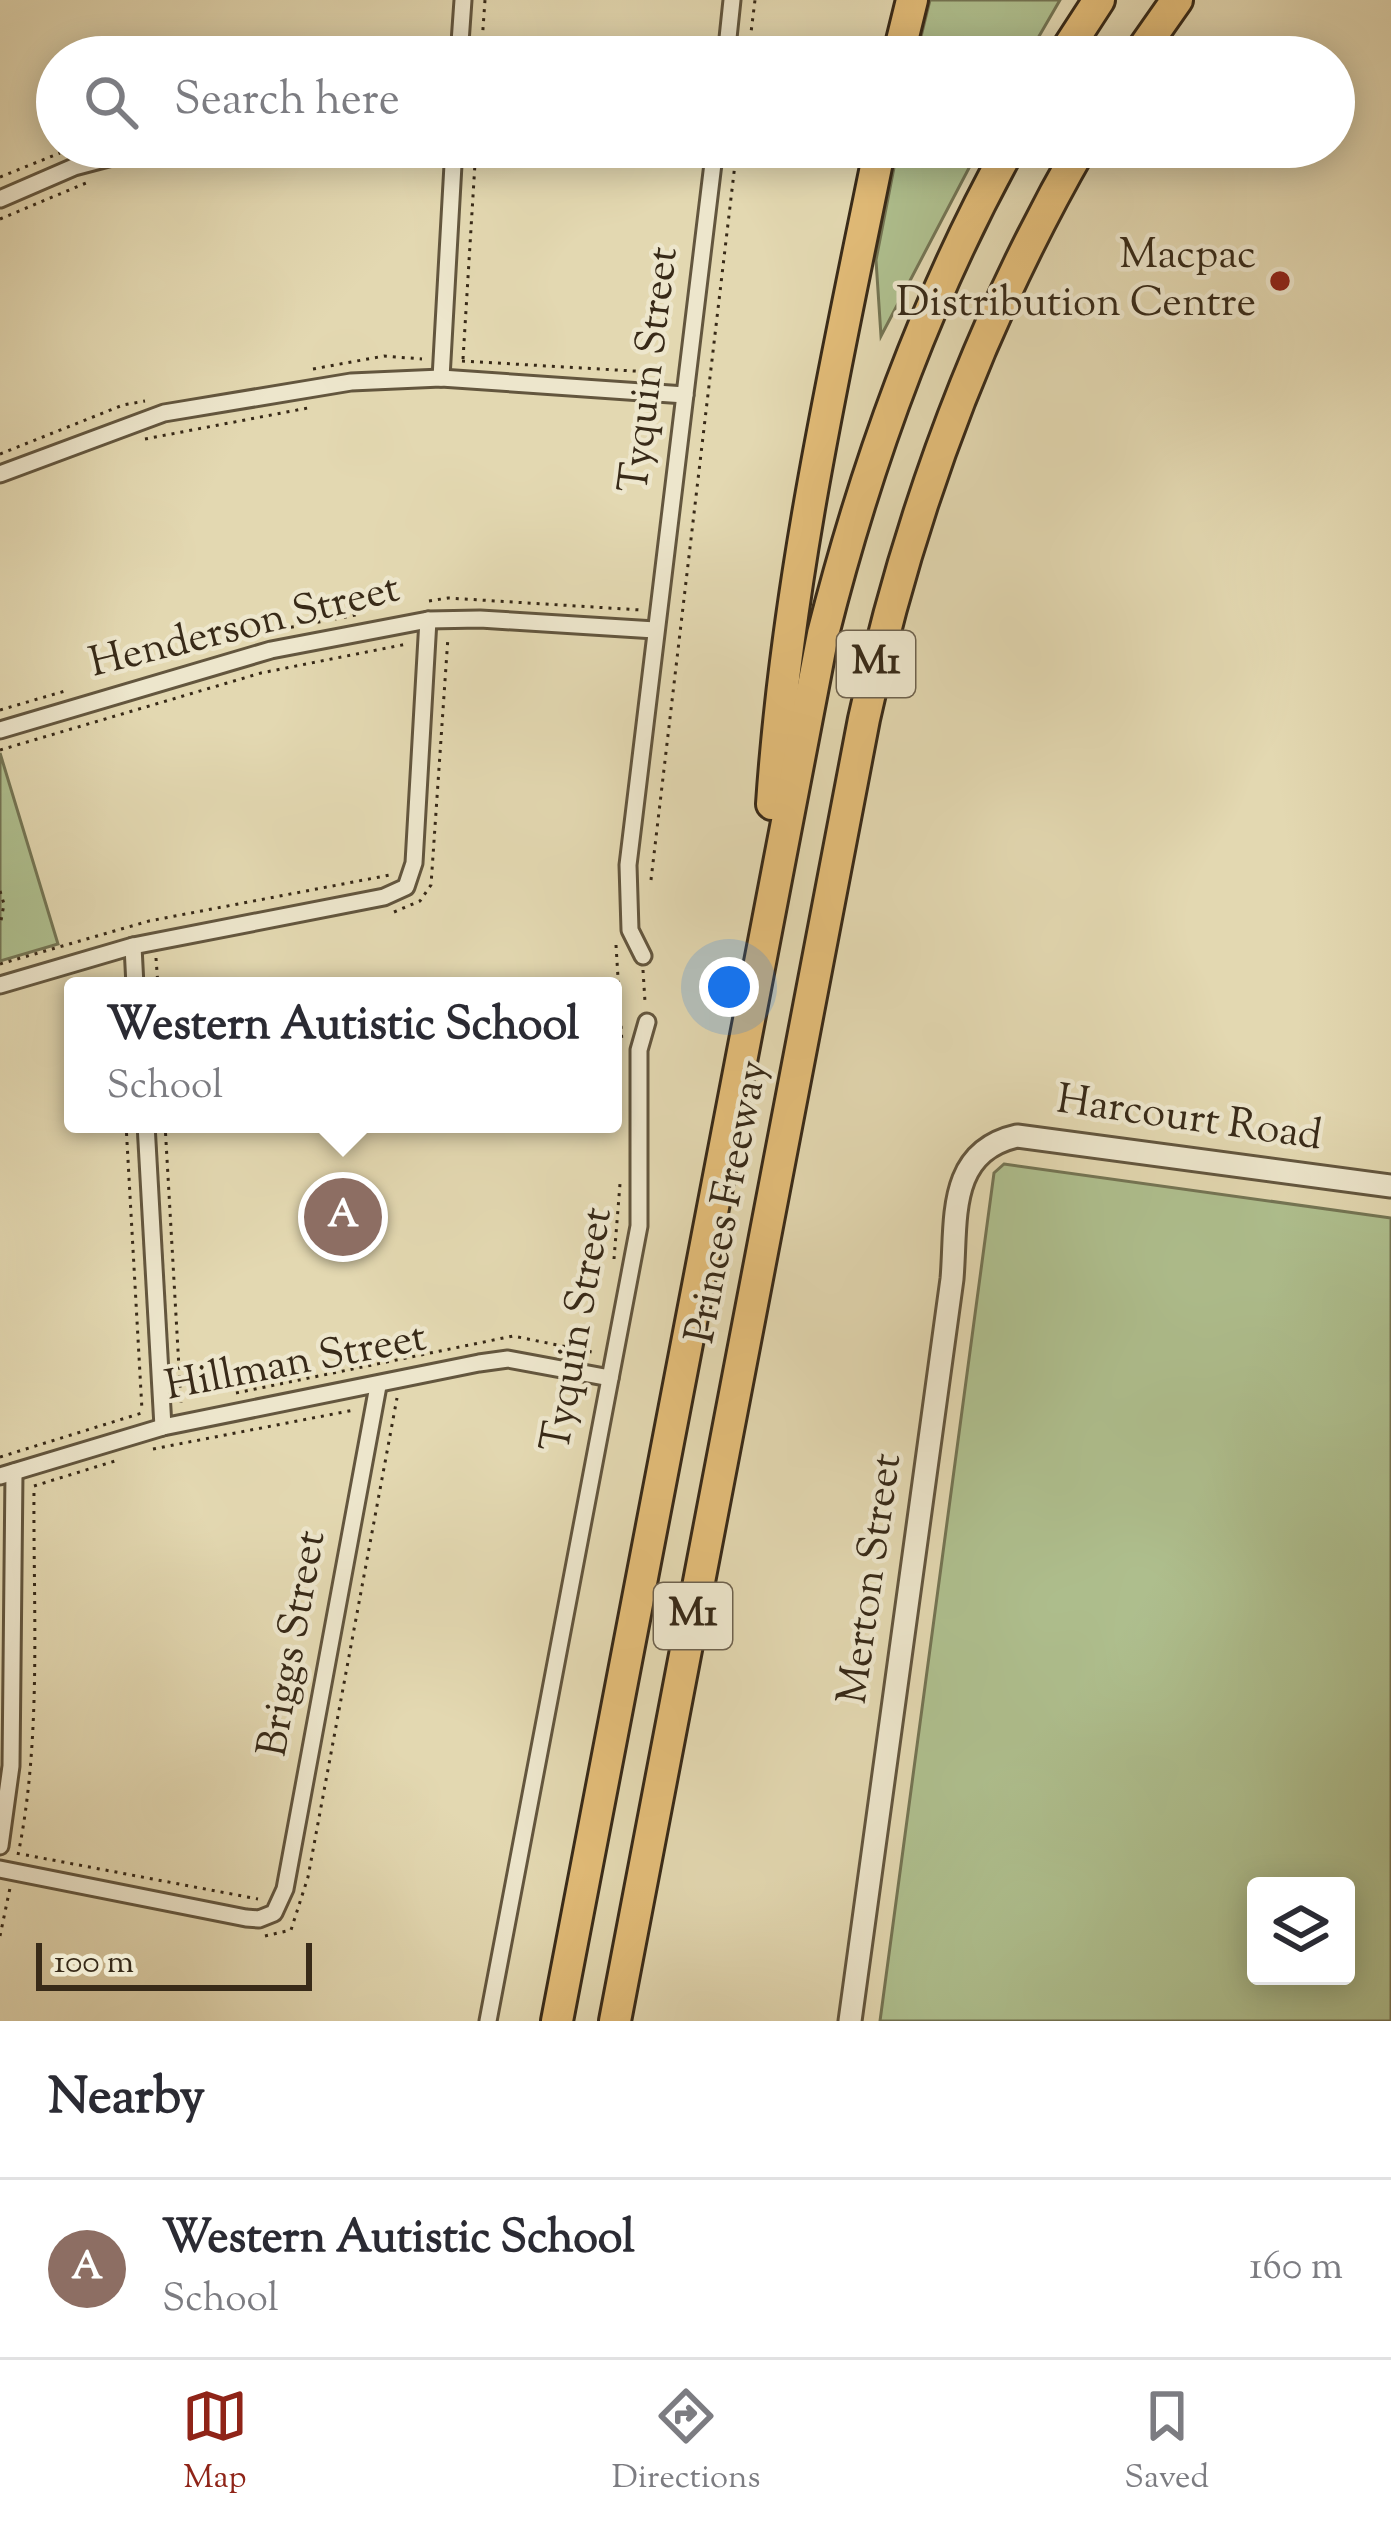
<!DOCTYPE html>
<style>
:root{--surface:#fff;--page:#f7f7f7;--text:#2b2b33;--muted:#7c7c81;--line:#e1e1e2;--accent:#8f2418}
body{margin:0;font-family:"Sorts Mill Goudy",serif;background:var(--page);color:var(--text)}
.controls{position:absolute;right:36px;bottom:36px;display:grid;overflow:hidden;border-radius:12px;box-shadow:0 6px 30px #0003}
.controls button{width:108px;height:108px;display:grid;place-items:center;padding:0;border:0;border-bottom:3px solid var(--line);background:var(--surface);color:var(--text);font:60px sans-serif}
.scale{position:absolute;left:36px;bottom:30px;width:276px;box-sizing:border-box;padding-left:12px;border:6px solid #382a18;border-top:0;font-size:33px;line-height:42px;white-space:nowrap;color:#382a18;-webkit-text-stroke:9px #ede6cc;paint-order:stroke}
.you{position:absolute;left:729px;top:987px;width:42px;height:42px;margin:-30px;border:9px solid #fff;border-radius:50%;background:#1a73e8;box-shadow:0 0 0 18px #1a73e833}
.badge{display:grid;place-items:center;width:78px;height:78px;border-radius:50%;background:var(--accent);color:#fff;font-size:39px;font-weight:700}
.pin{position:absolute;translate:-50% -50%;border:6px solid #fff;box-shadow:0 3px 12px #0006}
.popup{position:absolute;left:64px;top:977px;width:558px;height:156px;box-sizing:border-box;display:grid;place-content:center;border-radius:12px;background:var(--surface);filter:drop-shadow(0 3px 9px #0005);font-size:39px;white-space:nowrap;color:var(--muted)}
.popup b{font-size:45px;color:var(--text)}
.popup::after{content:'';position:absolute;left:50%;top:100%;margin-left:-24px;border:24px solid transparent;border-top-color:var(--surface)}
.list{margin:0;padding:0;list-style:none}
h2{display:flex;justify-content:space-between;align-items:center;height:156px;margin:0;padding:0 48px;font-size:51px}
h2 small{font-size:39px;font-weight:400;color:var(--muted)}
.list li{display:grid;grid-template-columns:78px 1fr auto;gap:36px;align-items:center;box-sizing:border-box;height:180px;padding:0 48px;border-top:3px solid var(--line)}
.list b{display:block;font-size:45px;white-space:nowrap}
.list p{margin:0;font-size:39px;white-space:nowrap;color:var(--muted)}
.list em{font-size:39px;font-style:normal;color:var(--muted)}
.icon{flex:none;width:66px;height:66px;fill:none;stroke:currentColor;stroke-width:2;stroke-linecap:round;stroke-linejoin:round}
.map{position:relative;flex:none;width:1391px;height:2021px;overflow:hidden}
.search{position:absolute;background:var(--surface);box-shadow:0 6px 30px #0003;left:36px;right:36px;top:36px;height:132px;display:flex;align-items:center;gap:30px;box-sizing:border-box;padding:0 42px;border-radius:66px;color:var(--muted);font-size:45px}
.sheet{height:336px;background:var(--surface)}
nav{display:flex;justify-content:space-around;align-items:center;box-sizing:border-box;height:168px;border-top:3px solid var(--line);background:var(--surface);font-size:33px;color:var(--muted)}
nav a{display:grid;justify-items:center;gap:6px}
nav .on{color:var(--accent)}
.map>svg:first-child{display:block}
</style>
<div class="map">
<svg width="1391" height="2021" viewBox="0 0 1391 2021">
<rect width="100%" height="100%" fill="#e3d8b1"/>
<filter id="stains"><feTurbulence type="fractalNoise" baseFrequency=".00167" numOctaves="4"/><feColorMatrix values="0 0 0 0 .2 0 0 0 0 .09 0 0 0 0 .02 0 0 0 .5 -.17"/></filter>
<radialGradient id="worn" r=".72"><stop offset=".6" stop-color="#630" stop-opacity="0"/><stop offset="1" stop-color="#630" stop-opacity=".3"/></radialGradient>
<g fill="#afc08f" stroke="#747554" stroke-width="3" fill-rule="evenodd">
<polygon points="930,0 1060,0 1027,57 916,57"/>
<polygon points="898,147 980,147 881,336 876,260"/>
<polygon points="0,753 58,944 0,961"/>
<path d="M1004,1164l387,54v803h-511l114,-848zM1256,1886h90v90h-90z"/>
</g>
<g fill="none" stroke-linecap="round" stroke-linejoin="round">
<g stroke="#63563e" stroke-width="21">
<g id="minor">
<polyline points="459,57 463,0"/>
<polyline points="726,57 732,0"/>
<polyline points="0,199 74,167 112,157 201,147"/>
<polyline points="441,378 454,147"/>
<polyline points="0,474 164,413 351,382 441,378 685,395"/>
<polyline points="0,730 271,650 428,620 480,619 655,630"/>
<polyline points="133,946 135,986"/>
<polyline points="643,956 630,930 628,865 715,147"/>
<polyline points="0,985 133,946 384,897 406,887 414,863 428,620"/>
<polyline points="146,1124 163,1427"/>
<polyline points="0,1476 163,1427 479,1363 508,1359 610,1378"/>
<polyline points="0,1846 11,1766 14,1472"/>
<polyline points="0,1869 246,1918 259,1919 274,1913 285,1889 378,1386"/>
<polyline points="488,2021 639,1226 639,1050 647,1022"/>
</g>
</g>
<g stroke="#63563e" stroke-width="27">
<path id="tertiary" d="M850,2021l102,-742c5,-58 -6,-127 65,-143l374,50"/>
</g>
<g stroke="#382a18" stroke-width="36">
<g id="motorway">
<polyline points="898,57 912,0"/>
<polyline points="1062,57 1099,0"/>
<polyline points="1137,57 1177,0"/>
<path d="M772,804c15,-222 64,-440 108,-657"/>
<path d="M557,2021l266,-1387c43,-170 102,-334 187,-487"/>
<path d="M615,2021l249,-1302c44,-203 114,-393 217,-572"/>
</g>
</g>
<g stroke="#382a18" stroke-width="3" stroke-dasharray="3 6" stroke-linecap="butt">
<polyline points="481,57 485,0"/>
<polyline points="748,57 755,0"/>
<polyline points="207,164 343,147"/>
<polyline points="0,177 60,153"/>
<polyline points="0,219 86,183"/>
<polyline points="463,359 476,147"/>
<polyline points="462,361 668,373"/>
<polyline points="313,369 384,356 422,359"/>
<polyline points="145,439 313,407"/>
<polyline points="0,454 123,405 145,401"/>
<polyline points="429,601 448,598 641,610"/>
<polyline points="282,629 361,614"/>
<polyline points="201,651 249,637"/>
<polyline points="0,710 65,691"/>
<polyline points="0,750 261,673 407,644"/>
<polyline points="651,880 737,147"/>
<polyline points="0,891 4,904 0,926"/>
<polyline points="394,912 420,901 431,885 448,637"/>
<polyline points="616,945 622,1043"/>
<polyline points="156,958 158,986"/>
<polyline points="0,964 149,921 390,875"/>
<polyline points="643,970 645,1002"/>
<polyline points="126,1124 142,1410"/>
<polyline points="165,1124 181,1403"/>
<polyline points="614,1259 620,1184"/>
<polyline points="236,1393 513,1336 597,1353"/>
<polyline points="153,1449 354,1410"/>
<polyline points="0,1457 145,1412"/>
<polyline points="34,1486 115,1461"/>
<path d="M18,1855c24,-117 15,-248 16,-367"/>
<polyline points="26,1855 258,1899"/>
<polyline points="0,1936 10,1888"/>
<polyline points="265,1936 291,1930 308,1877 397,1398"/>
</g>
<use href="#minor" stroke="#ede6cc" stroke-width="15"/>
<use href="#tertiary" stroke="#ede6cc" stroke-width="21"/>
<use href="#motorway" stroke="#e2bc78" stroke-width="30"/>
</g>
<circle fill="#8f2418" stroke="#ede6cc" stroke-width="4.5" cx="1280" cy="281" r="12"/>
<g text-anchor="middle" dominant-baseline="central" stroke-width="9" stroke-linejoin="round" paint-order="stroke">
<g fill="#ede6cc" stroke="#6e624e" stroke-width="3">
<rect x="837" y="631" width="78" height="66" rx="9"/>
<rect x="654" y="1583" width="78" height="66" rx="9"/>
</g>
<g font-size="39" font-weight="bold" fill="#382a18">
<text x="876" y="664">M1</text>
<text x="693" y="1616">M1</text>
</g>
<g font-size="42" fill="#382a18" stroke="#ede6cc" text-anchor="end">
<text x="1256" y="257">Macpac<tspan x="1256" dy="48">Distribution Centre</tspan></text>
</g>
<g font-size="42" fill="#382a18" stroke="#ede6cc">
<text transform="translate(651 370) rotate(-83)">Tyquin Street</text>
<text transform="translate(245 628) rotate(-14)">Henderson Street</text>
<text transform="translate(1189 1120) rotate(8)">Harcourt Road</text>
<text transform="translate(729 1202) rotate(-79)">Princes Freeway</text>
<text transform="translate(579 1330) rotate(-80)">Tyquin Street</text>
<text transform="translate(296 1364) rotate(-11)">Hillman Street</text>
<text transform="translate(872 1579) rotate(-82)">Merton Street</text>
<text transform="translate(294 1644) rotate(-80)">Briggs Street</text>
</g>
</g>
<rect width="100%" height="100%" filter="url(#stains)"/>
<rect width="100%" height="100%" fill="url(#worn)"/>
</svg>
<div class="controls">
<button><svg class="icon" aria-label="layers" viewBox="0 0 24 24"><path d="M12 4l9 5-9 5-9-5zM3 14l9 5 9-5"/></svg></button>
</div>
<div class="scale">100 m</div>
<div class="you"></div>
<div class="pin badge" style="left:343px;top:1217px;background:#8d6e63">A</div>
<div class="popup"><b>Western Autistic School</b>School</div>
<div class="search"><svg class="icon" aria-label="search" viewBox="0 0 24 24"><circle cx="10" cy="10" r="6"/><path d="M15 15l6 6"/></svg>Search here</div>
</div>
<section class="sheet">
<h2>Nearby<small></small></h2>
<ul class="list">
<li><span class="badge" style="background:#8d6e63">A</span><div><b>Western Autistic School</b><p>School</p></div><em>160 m</em></li>
</ul>
</section>
<nav>
<a class="on"><svg class="icon" aria-label="map" viewBox="0 0 24 24"><path d="M3 6l6-2 6 2 6-2v14l-6 2-6-2-6 2zM9 4v14M15 6v14"/></svg>Map</a>
<a><svg class="icon" aria-label="directions" viewBox="0 0 24 24"><path d="M12 3l9 9-9 9-9-9zM9 14v-3h6M13 9l2 2-2 2"/></svg>Directions</a>
<a><svg class="icon" aria-label="saved" viewBox="0 0 24 24"><path d="M7 4h10v16l-5-4-5 4z"/></svg>Saved</a>
</nav>
